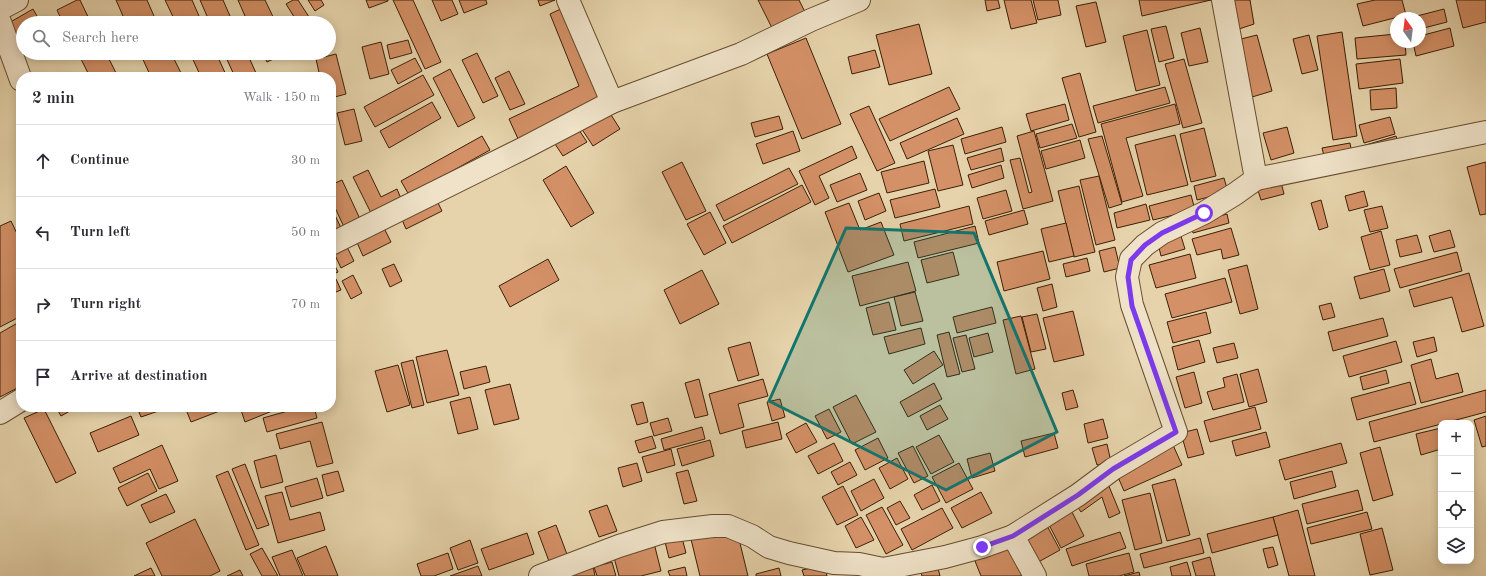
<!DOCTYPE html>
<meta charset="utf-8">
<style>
:root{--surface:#fff;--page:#f7f7f7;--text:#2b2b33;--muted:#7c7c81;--line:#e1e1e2}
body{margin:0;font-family:"Old Standard TT",serif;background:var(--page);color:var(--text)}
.controls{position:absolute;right:12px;bottom:12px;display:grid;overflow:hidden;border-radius:8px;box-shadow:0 2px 10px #0003}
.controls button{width:36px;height:36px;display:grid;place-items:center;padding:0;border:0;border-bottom:1px solid var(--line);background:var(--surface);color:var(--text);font:20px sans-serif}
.compass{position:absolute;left:1390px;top:12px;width:36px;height:36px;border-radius:50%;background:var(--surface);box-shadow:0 2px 10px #0003;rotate:346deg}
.stop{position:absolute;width:12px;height:12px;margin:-9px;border:3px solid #7c3aed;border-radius:50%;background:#fff}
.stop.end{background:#7c3aed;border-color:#fff;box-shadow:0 1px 4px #0008}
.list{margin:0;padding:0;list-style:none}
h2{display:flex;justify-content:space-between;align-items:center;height:52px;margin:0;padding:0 16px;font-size:17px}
h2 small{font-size:13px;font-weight:400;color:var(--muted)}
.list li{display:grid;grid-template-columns:26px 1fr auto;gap:12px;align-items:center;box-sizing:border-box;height:72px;padding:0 16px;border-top:1px solid var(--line)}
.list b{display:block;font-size:15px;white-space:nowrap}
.list em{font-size:13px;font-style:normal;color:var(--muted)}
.icon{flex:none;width:22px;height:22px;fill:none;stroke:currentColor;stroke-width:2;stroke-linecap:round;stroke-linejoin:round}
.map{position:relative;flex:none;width:1486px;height:576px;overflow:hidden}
.search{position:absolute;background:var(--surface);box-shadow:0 2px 10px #0003;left:16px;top:16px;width:320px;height:44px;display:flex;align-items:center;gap:10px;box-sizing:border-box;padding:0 14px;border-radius:22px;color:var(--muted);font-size:15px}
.panel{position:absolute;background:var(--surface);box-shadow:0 2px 10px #0003;left:16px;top:72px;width:320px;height:340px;border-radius:16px}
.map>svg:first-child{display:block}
</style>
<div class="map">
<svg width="1486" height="576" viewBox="0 0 1486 576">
<rect width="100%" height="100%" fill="#e6d3ab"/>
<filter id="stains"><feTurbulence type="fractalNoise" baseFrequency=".005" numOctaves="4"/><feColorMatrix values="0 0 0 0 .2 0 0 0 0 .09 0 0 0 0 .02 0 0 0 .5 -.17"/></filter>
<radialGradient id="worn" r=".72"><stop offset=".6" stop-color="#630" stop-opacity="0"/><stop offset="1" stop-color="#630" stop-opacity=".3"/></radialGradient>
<g fill="#d49066" stroke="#3b2006">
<polygon points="77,0 80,0 91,23 63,23 57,10"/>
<polygon points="116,0 147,0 157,23 126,23"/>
<polygon points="165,0 192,0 202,23 176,23"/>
<polygon points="200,0 223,0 233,23 210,23"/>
<polygon points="238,0 265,0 276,23 248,23"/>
<polygon points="293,0 298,0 309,17 300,23 298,23 286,4"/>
<polygon points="308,0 321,0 324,5 315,11"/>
<polygon points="366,0 388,0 388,1 369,8"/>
<polygon points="393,0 413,0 441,62 425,69"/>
<polygon points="432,0 452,0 458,14 441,21"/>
<polygon points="459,0 486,0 487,4 464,13"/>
<polygon points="538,0 555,0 540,6"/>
<polygon points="758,0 799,0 805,12 772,28"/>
<polygon points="985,0 998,0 1000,8 987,11"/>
<polygon points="1004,0 1031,0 1037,23 1011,29"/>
<polygon points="1033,0 1058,0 1061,15 1038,20"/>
<polygon points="1139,0 1211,0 1142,16"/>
<polygon points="1231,0 1250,0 1254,24 1239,29"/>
<polygon points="1375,0 1402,0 1406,15 1363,26 1357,4"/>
<polygon points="1456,0 1486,0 1486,22 1463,28"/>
<polygon points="1096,2 1106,42 1086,47 1076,6"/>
<polygon points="567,6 605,100 519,141 509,119 579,86 550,14"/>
<polygon points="33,9 41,23 23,23 23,39 18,42 7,24"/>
<polygon points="1444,9 1447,22 1420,29 1420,18 1413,18 1413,17"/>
<polygon points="316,18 319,23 308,23"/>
<polygon points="919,24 932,74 889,85 876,35"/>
<polygon points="1166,26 1174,58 1159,62 1151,29"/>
<polygon points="1200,28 1208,62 1189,66 1181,33"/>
<polygon points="1450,28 1454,46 1416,56 1413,42 1420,42 1420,36"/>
<polygon points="1147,30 1160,85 1136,91 1123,36"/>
<polygon points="1342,32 1357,136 1333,140 1317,36"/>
<polygon points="1396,34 1396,42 1405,42 1406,55 1357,59 1355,38"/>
<polygon points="1257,35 1272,91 1252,97 1237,40"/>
<polygon points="1309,35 1318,70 1302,74 1293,39"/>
<polygon points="806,38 841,124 802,139 767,54"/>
<polygon points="408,40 412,53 390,59 387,45"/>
<polygon points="381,42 389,74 370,79 362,47"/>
<polygon points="875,50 880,67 852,74 848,57"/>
<polygon points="78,53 106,53 118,77 90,77"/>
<polygon points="140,53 171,53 183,77 151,77"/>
<polygon points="190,53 216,53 227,77 201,77"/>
<polygon points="224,53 247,53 256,73 246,77 235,77"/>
<polygon points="262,53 286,53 267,62"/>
<polygon points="477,53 498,96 483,103 462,60"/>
<polygon points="336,54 346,94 331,98 331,77 320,77 316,59"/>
<polygon points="415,58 422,71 398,84 391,70"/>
<polygon points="1184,59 1202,123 1183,128 1165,64"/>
<polygon points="1400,59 1403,83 1359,89 1356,64"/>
<polygon points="450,69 475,118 458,127 433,78"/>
<polygon points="509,71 525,104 510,110 495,78"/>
<polygon points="1080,73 1096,132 1079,137 1062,78"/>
<polygon points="423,75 434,95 375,127 364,107"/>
<polygon points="949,87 960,109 890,141 879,119"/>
<polygon points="1165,87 1170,103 1098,123 1093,106"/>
<polygon points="1396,88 1397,108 1371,110 1370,90"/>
<polygon points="432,102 441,118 389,148 380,131"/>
<polygon points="1065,104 1069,120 1031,131 1026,114"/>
<polygon points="1175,104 1180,124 1126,138 1143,196 1122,202 1101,124"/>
<polygon points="869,106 895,163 877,171 850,114"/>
<polygon points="354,109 362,141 345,145 337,113"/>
<polygon points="608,110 620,129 593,146 581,128"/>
<polygon points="779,116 783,129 755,137 751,123"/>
<polygon points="1390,117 1395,134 1364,143 1359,125"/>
<polygon points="957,118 964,134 907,159 900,143"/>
<polygon points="1072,124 1077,138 1040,148 1036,134"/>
<polygon points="1002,127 1006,142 965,154 961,139"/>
<polygon points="1287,127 1294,153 1271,160 1263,133"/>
<polygon points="1204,128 1216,176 1191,182 1180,134"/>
<polygon points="579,130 587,142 563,156 555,144"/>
<polygon points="793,131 800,151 763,164 756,144"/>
<polygon points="1034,131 1053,201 1023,209 1010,160 1020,158 1029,193 1032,192 1017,136"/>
<polygon points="1175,135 1188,185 1147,195 1135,145"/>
<polygon points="482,136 490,150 409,195 401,181"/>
<polygon points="1102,136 1122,204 1109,208 1088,139"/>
<polygon points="1396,136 1399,145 1361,156 1359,147"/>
<polygon points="1080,140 1085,158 1046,169 1041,151"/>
<polygon points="1350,143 1353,159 1326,164 1322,148"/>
<polygon points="953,145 963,185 938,191 928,151"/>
<polygon points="852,146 857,158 819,176 829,198 815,205 799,171"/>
<polygon points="1001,148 1004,161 971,170 967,158"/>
<polygon points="924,161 929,183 887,193 881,172"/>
<polygon points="682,162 706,211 686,220 662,172"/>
<polygon points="1486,162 1486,214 1480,215 1467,167"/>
<polygon points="1001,165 1004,178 972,188 968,175"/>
<polygon points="566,166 594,213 571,227 543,180"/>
<polygon points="789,168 798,184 724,221 716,205"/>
<polygon points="368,170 381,197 397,189 402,201 372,215 353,177"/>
<polygon points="860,173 867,190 837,202 830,185"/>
<polygon points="1099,176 1115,240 1096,245 1080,180"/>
<polygon points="1224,178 1228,192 1197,200 1194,186"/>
<polygon points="1280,178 1284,194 1261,200 1256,184"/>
<polygon points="342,180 360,219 344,227 331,199 331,185"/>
<polygon points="802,185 811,202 732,243 723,226"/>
<polygon points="1079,186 1095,252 1074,257 1058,191"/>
<polygon points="935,189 940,207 895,218 890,200"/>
<polygon points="1006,190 1012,211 983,219 977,198"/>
<polygon points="1364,191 1368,206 1349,211 1345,196"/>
<polygon points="879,193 886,211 865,220 858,201"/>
<polygon points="1191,195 1195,210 1153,220 1149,206"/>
<polygon points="435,197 442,211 406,229 400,215"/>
<polygon points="1321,200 1328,227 1319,230 1311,203"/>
<polygon points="849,203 860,230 881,222 894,255 848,272 825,212"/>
<polygon points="1146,204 1150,220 1117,228 1114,213"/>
<polygon points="969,206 973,224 904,241 900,224"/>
<polygon points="1382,206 1388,228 1370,232 1364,210"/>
<polygon points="1024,210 1028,224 989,235 985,221"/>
<polygon points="333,211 341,228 331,233 331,212"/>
<polygon points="710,212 726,243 704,255 687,224"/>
<polygon points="1227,214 1229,223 1193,233 1191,224"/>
<polygon points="11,221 21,242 21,316 0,327 0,226"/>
<polygon points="1066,223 1074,256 1049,262 1041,229"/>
<polygon points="382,224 391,242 363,256 355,238"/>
<polygon points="975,226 979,243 918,258 914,242"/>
<polygon points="1231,228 1239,255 1223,259 1221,249 1197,255 1192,239"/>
<polygon points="1450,230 1455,247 1434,252 1429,236"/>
<polygon points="1381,231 1390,265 1370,270 1361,237"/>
<polygon points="1180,233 1185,249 1161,256 1157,239"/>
<polygon points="1417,235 1422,252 1400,257 1396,240"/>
<polygon points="346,245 354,261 341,268 333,251"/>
<polygon points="1115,247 1120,268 1104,272 1099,251"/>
<polygon points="1043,251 1050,279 1004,291 997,262"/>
<polygon points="953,252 959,275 927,283 921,260"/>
<polygon points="1457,252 1462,271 1400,288 1394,269"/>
<polygon points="1190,254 1196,278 1156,288 1149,265"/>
<polygon points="331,258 338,272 331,275"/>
<polygon points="1087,258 1090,271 1066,277 1063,264"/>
<polygon points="548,259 559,280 510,307 499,286"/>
<polygon points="908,262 916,291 860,306 852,276"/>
<polygon points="394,264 402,281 390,287 382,269"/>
<polygon points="1247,265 1258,309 1240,314 1228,270"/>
<polygon points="1384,269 1390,291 1360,299 1354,277"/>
<polygon points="702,270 719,304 680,324 664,290"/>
<polygon points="1469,273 1484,326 1462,332 1452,297 1414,307 1409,290"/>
<polygon points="353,275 362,293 351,299 342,281"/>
<polygon points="1225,278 1232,302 1172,318 1165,294"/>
<polygon points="336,279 341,290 331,294 331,282"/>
<polygon points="1052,284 1057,307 1043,311 1037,288"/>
<polygon points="915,292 923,321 901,326 894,297"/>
<polygon points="889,302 896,330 873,335 866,308"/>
<polygon points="1331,303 1335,317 1323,320 1319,306"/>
<polygon points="992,307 996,323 957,333 953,317"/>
<polygon points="1073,311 1084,355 1054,362 1043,318"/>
<polygon points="1206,312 1211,333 1173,343 1167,322"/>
<polygon points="1037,314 1046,349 1031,352 1022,317"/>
<polygon points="1021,316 1035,369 1016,374 1003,320"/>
<polygon points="1383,318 1388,336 1333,351 1328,332"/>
<polygon points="21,321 21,386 0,397 0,333"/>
<polygon points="921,328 925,344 889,354 884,337"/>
<polygon points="949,332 960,374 947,377 937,335"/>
<polygon points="988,333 993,352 974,357 969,338"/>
<polygon points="966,335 975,369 962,372 953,338"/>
<polygon points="1434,337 1437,351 1417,357 1413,342"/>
<polygon points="1199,340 1205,362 1178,370 1172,347"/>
<polygon points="1396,341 1402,362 1349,377 1343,356"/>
<polygon points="750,342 759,375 738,381 728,348"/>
<polygon points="1234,343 1238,358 1217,363 1213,348"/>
<polygon points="447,350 459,395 427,403 416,357"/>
<polygon points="934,351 943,365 913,384 904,370"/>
<polygon points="1431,359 1436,379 1458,373 1463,392 1421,403 1411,365"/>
<polygon points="413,360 424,405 412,408 401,363"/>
<polygon points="398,365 410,405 387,412 375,371"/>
<polygon points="486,366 490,382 464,389 460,372"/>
<polygon points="1258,369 1267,402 1249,407 1240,374"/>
<polygon points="1386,370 1389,383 1363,390 1360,377"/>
<polygon points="1194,372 1202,403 1185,408 1176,377"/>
<polygon points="1237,374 1244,402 1213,410 1207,392 1225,387 1223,378"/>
<polygon points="699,379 708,415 695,418 685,383"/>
<polygon points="763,379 768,396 738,404 744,427 720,434 709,394"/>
<polygon points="1410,382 1416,404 1357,420 1351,398"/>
<polygon points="934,383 942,399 908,417 900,402"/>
<polygon points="510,384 519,419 494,425 485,390"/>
<polygon points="1073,390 1078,407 1066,410 1062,393"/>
<polygon points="1486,390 1486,412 1374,442 1369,422"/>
<polygon points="856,395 876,432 852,444 833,407"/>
<polygon points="470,397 478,429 458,434 450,402"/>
<polygon points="780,399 785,417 772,421 767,402"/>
<polygon points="643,402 648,422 637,425 631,405"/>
<polygon points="940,405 948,419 927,430 920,416"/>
<polygon points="56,407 77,407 61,416"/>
<polygon points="137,407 166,407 167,408 141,417"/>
<polygon points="185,407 230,407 191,422"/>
<polygon points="240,407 282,407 245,422"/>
<polygon points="302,407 314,407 317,418 267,432 263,418"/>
<polygon points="1255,407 1261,429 1210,442 1204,421"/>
<polygon points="44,409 76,473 56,483 24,418"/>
<polygon points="829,409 841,432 827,439 815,416"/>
<polygon points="131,416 139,435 98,452 90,433"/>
<polygon points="1486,416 1486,446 1482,447 1474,420"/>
<polygon points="668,418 672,431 654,436 650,423"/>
<polygon points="1103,419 1108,438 1088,443 1084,424"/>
<polygon points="322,422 333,463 317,467 310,441 280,449 276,434"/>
<polygon points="778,422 782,439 746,448 742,431"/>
<polygon points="806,423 817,442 796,453 786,434"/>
<polygon points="702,427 705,439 664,450 661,439"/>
<polygon points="1441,428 1441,449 1421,455 1416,434"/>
<polygon points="1197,429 1204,454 1188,458 1181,433"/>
<polygon points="1266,432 1270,447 1236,456 1232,441"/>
<polygon points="1054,433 1058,448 1025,457 1021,441"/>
<polygon points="939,435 954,462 931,474 916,447"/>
<polygon points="652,436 656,448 639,453 635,441"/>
<polygon points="878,438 888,458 865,470 855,450"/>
<polygon points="710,440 714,456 682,466 677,449"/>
<polygon points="834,443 843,461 818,474 808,456"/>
<polygon points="1341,443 1347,463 1285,480 1279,460"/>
<polygon points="1107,444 1111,462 1097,465 1092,448"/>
<polygon points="162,445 178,481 159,489 150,469 120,483 113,468"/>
<polygon points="1173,445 1182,465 1124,491 1115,470"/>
<polygon points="913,446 928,476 914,483 898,453"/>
<polygon points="1380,447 1393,495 1373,501 1360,453"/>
<polygon points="671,449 675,465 647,473 642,457"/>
<polygon points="990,453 995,471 972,478 967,459"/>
<polygon points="276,455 283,482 261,488 254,461"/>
<polygon points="897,458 908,479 890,489 879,468"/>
<polygon points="850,462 857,475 838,485 831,472"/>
<polygon points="637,463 642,481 623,487 618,468"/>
<polygon points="959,463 973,489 946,503 932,477"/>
<polygon points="245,464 269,525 257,529 232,469"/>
<polygon points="688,470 697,501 684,504 676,473"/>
<polygon points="228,471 259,545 246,550 216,476"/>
<polygon points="338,471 344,491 327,496 322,475"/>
<polygon points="1332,471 1336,487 1294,499 1290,482"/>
<polygon points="148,473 157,491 127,506 118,488"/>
<polygon points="317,478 323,498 291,507 285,487"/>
<polygon points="874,479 884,498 861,511 851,491"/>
<polygon points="1106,479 1120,513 1109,518 1102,497 1081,512 1074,502"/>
<polygon points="1175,479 1190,535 1167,541 1152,485"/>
<polygon points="932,485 940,501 922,510 914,495"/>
<polygon points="843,486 858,515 837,525 822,497"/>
<polygon points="1358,490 1363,510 1307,524 1302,504"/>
<polygon points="282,492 290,520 320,512 325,530 278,543 265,496"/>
<polygon points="981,492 992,513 962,528 951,508"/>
<polygon points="1150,493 1162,543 1135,550 1122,500"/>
<polygon points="166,494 175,512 150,523 141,505"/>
<polygon points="900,501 910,518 896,525 887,508"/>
<polygon points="607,505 617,531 599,537 589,511"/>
<polygon points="1069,506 1084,536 1061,548 1046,519"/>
<polygon points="882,507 903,545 886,554 866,515"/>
<polygon points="942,508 953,528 912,550 901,529"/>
<polygon points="1298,510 1315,576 1289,576 1273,517"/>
<polygon points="1367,512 1372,529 1311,544 1307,528"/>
<polygon points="861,517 874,540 856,548 845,526"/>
<polygon points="1273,517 1278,535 1212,553 1207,534"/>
<polygon points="195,519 220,571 210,576 162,576 146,543"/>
<polygon points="1045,522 1060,550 1033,565 1018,536"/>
<polygon points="556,525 568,557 550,564 538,532"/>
<polygon points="1382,528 1393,570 1370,575 1360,534"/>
<polygon points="689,531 737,531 748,576 700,576"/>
<polygon points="1120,532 1126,548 1072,566 1066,549"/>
<polygon points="527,533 534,554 489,570 481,549"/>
<polygon points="681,534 686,553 669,558 664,538"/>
<polygon points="1200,538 1204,553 1144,568 1140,554"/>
<polygon points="653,539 661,571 641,576 619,576 612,550"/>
<polygon points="470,540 478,563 458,570 450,548"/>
<polygon points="1012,540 1025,574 1020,576 981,576 973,556"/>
<polygon points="326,546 338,576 305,576 297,558"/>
<polygon points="1273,547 1278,565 1268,568 1263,549"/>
<polygon points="262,548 278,576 262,576 250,554"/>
<polygon points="292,550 303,576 280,576 272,557"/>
<polygon points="448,553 453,569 434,576 421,576 417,564"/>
<polygon points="1129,553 1134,572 1119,576 1089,576 1086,564"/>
<polygon points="1210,557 1215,576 1196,576 1192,562"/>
<polygon points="936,561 940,576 922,576 919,566"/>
<polygon points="612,562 616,576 597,576 594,567"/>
<polygon points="1187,562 1191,576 1172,576 1170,567"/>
<polygon points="824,565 827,576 804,576 802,570"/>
<polygon points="478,566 482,576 450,576"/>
<polygon points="593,566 595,576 565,576"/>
<polygon points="685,567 687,576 670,576 668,571"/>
<polygon points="151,568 155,576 134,576"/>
<polygon points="779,568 781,576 756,576 756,574"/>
<polygon points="240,570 243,576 227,576"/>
<polygon points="1139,572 1140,576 1124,576"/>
</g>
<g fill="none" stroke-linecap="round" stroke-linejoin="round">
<g stroke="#664d2f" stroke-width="24">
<g id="street">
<polyline points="0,9 17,0"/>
<polyline points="0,22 21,80"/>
<polyline points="612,102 741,54 811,20 859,0"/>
<polyline points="1256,179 1486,132"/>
<polyline points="331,244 524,148 612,102 568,0"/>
<polyline points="0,413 21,400"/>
<polyline points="1013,536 1035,576"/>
<polyline points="540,576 619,546 663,532 713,526 728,526 752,536 769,547 789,553 834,563 859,564 883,569 945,557 982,547 1013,536 1078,495 1113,469 1176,432 1132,305 1127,277 1131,259 1145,245 1162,233 1204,213 1235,194 1256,179 1223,0"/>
</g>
</g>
<use href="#street" stroke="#efe2c8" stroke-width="22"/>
</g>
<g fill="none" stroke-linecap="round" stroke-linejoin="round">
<polyline stroke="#7c3aed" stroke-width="5" points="982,547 1013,536 1078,495 1113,469 1176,432 1132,306 1128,277 1131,260 1145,245 1162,233 1204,213"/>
</g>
<path fill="#0f766e" fill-opacity="0.2" stroke="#0f766e" stroke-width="3" stroke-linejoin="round" d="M846,228l128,5 83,199 -111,58 -177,-89z"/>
<rect width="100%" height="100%" filter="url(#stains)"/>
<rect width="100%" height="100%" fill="url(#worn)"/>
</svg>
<div class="controls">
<button>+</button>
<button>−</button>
<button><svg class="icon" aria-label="locate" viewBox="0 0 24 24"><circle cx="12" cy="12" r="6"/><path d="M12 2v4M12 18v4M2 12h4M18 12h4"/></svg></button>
<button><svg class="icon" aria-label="layers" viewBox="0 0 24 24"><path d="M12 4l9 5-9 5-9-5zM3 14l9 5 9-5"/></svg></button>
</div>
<svg class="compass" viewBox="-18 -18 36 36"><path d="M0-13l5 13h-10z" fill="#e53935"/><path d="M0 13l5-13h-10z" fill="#7c7c81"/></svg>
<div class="stop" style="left:1204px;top:213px"></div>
<div class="stop end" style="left:982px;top:547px"></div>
<div class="search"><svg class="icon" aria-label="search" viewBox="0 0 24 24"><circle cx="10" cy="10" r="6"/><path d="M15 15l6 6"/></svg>Search here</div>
<section class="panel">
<h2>2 min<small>Walk · 150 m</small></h2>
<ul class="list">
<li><svg class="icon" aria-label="ahead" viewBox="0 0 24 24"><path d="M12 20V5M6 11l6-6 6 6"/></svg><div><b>Continue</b></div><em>30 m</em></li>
<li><svg class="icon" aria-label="left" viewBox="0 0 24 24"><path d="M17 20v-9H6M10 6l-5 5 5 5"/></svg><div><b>Turn left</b></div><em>50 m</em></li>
<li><svg class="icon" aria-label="right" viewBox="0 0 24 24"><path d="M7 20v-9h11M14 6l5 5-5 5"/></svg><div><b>Turn right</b></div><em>70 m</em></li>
<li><svg class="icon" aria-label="arrive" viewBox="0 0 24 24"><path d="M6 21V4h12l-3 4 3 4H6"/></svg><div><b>Arrive at destination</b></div></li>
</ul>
</section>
</div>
